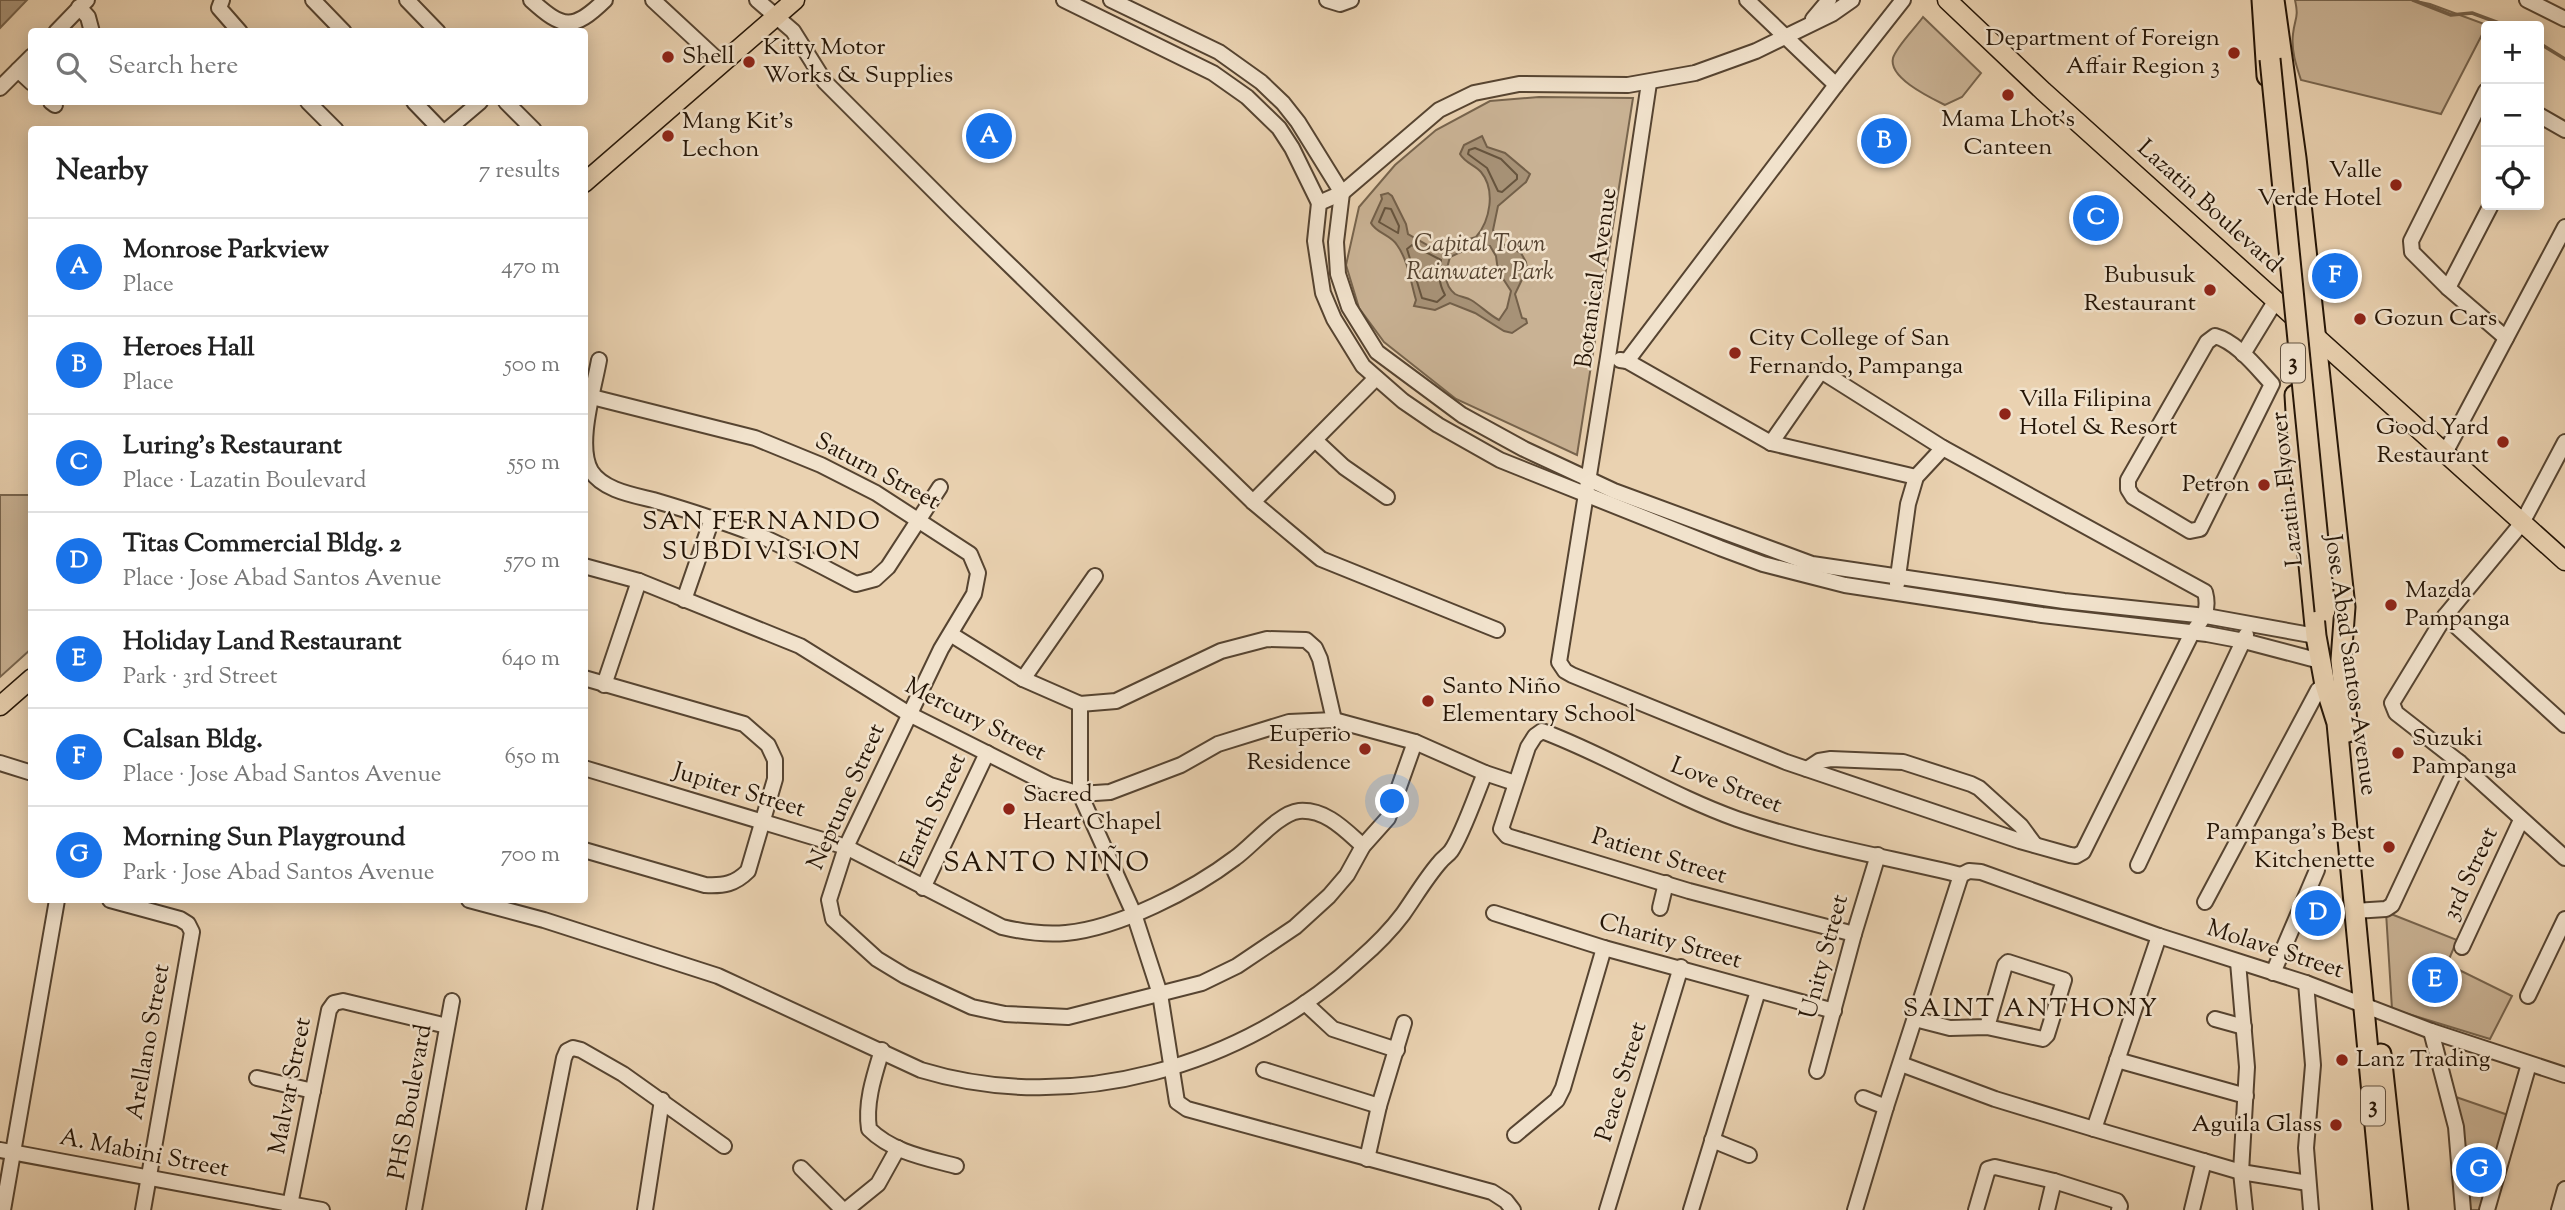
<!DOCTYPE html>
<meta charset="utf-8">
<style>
:root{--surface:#fff;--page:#f2f2f2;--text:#222;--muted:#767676;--line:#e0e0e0;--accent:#1a73e8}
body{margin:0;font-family:"Sorts Mill Goudy",serif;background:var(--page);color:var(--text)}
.controls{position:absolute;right:21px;top:21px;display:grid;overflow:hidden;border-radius:7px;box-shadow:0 4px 18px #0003}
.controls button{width:63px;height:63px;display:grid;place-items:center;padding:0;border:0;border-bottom:2px solid var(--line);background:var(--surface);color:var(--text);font:35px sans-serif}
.you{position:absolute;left:1393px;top:802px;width:24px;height:24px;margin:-18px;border:5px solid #fff;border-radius:50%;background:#1a73e8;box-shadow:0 0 0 10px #1a73e833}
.badge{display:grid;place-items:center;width:46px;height:46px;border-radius:50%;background:var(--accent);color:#fff;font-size:23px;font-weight:700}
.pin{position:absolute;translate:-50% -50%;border:4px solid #fff;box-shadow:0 2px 7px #0006}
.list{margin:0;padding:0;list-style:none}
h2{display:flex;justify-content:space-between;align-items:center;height:91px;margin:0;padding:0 28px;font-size:30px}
h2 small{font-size:23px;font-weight:400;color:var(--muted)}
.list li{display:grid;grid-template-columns:46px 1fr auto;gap:21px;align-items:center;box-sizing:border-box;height:98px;padding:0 28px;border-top:2px solid var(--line)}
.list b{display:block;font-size:26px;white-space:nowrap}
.list p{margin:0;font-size:23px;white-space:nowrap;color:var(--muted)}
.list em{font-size:23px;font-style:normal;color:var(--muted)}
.icon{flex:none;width:38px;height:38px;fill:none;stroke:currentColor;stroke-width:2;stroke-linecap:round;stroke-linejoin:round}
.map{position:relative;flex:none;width:2565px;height:1210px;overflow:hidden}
.search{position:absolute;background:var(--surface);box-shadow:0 4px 18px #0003;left:28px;top:28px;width:560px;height:77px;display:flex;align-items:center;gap:18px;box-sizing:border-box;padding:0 24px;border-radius:7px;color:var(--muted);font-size:26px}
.panel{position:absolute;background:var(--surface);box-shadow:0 4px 18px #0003;left:28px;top:126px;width:560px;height:777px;border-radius:7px}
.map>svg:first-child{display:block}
</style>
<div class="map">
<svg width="2565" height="1210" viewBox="0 0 2565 1210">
<rect width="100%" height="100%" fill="#ead2b1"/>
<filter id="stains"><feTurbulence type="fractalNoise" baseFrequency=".00286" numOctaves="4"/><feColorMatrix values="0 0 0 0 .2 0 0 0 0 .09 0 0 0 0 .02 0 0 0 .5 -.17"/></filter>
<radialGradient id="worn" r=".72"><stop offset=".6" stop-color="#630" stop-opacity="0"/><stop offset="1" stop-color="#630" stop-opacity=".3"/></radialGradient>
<g fill="#c9b294" stroke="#77644d" stroke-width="2">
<path d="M2295,0h116l19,4 57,21 -46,89 -140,-34c-5,-15 -10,-30 -8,-46 2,-17 6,-16 2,-34z"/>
<path d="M1923,17l58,56 -19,24 -17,8c-14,-7 -57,-27 -52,-47 3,-11 23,-31 30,-41z"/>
<polygon points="1539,97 1633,98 1577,455 1456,399 1384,342 1359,308 1346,265 1359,207 1395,165 1436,130 1490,101"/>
<polygon points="0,495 32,495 31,649 0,677"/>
<polygon points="2386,912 2457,940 2447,964 2512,996 2490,1039 2392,1009"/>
<polygon points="2453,1096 2508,1115 2481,1210 2467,1210"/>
</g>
<g fill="#a79277" stroke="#73604a" stroke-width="2" fill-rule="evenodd">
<polygon points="0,0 27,0 0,28"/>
<path d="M1482,136l5,11 18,6 25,21 -4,8 -28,24 -5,24 6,12 22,11 5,9 1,7 -12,25 7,24 4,1 1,4 -15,10 -8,-2 -29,-18 -25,-10 -15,7 -21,-4 2,-6c-5,-17 -8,-40 -19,-55 -6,-10 -21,-12 -26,-22l11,-24 -1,-4 7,-2 4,3 14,28 2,10 30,17 8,-5 30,-9c14,-16 20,-47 5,-65 -6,-7 -16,-9 -21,-18l4,-9zM1476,245l14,1 6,10 2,15 13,20 -4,17 -8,12c-11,-6 -18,-14 -28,-20 -5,-3 -11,-3 -16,-6 -13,-11 -9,-23 -5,-37z"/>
</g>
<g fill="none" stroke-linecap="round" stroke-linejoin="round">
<g stroke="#66543e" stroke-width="2">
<polygon points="1475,148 1501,159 1517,175 1517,179 1502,192 1498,191 1487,168 1468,154 1469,150"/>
<polygon points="1385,208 1391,209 1399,226 1398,233 1379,222"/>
<path d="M1412,245l29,15c-2,15 -3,22 4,35l-8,7 -15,-4 -15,-49z"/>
</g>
<g stroke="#73604a" stroke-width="3.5">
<polyline points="2413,0 2451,15 2472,13 2507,26"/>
<polyline points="2539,43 2565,59"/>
</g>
<g stroke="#564431" stroke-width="18">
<g id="minor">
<polyline points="222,0 219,8 240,32"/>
<polyline points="313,0 344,32"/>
<polyline points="407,0 438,32"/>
<path d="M531,0c32,29 42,31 74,0"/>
<polyline points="653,0 722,64"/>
<polyline points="757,0 793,31 825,82 956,213 1253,502 1321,559 1497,630"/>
<polyline points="1064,0 1213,73 1247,97 1279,128 1292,148 1319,203"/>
<polyline points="1111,0 1219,52 1261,82 1283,103 1298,122 1342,193 1336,242 1338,274 1349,307 1377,352 1462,415 1524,449 1614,491 1812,564 2064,601 2206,616 2316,636"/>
<polyline points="1327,0 1340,4 1351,0"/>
<polyline points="1747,0 1836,85"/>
<polyline points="2527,0 2565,19"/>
<polyline points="79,7 88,17 92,32"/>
<polyline points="1813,19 1829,0"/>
<polyline points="56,32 87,0"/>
<polyline points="18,70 32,83"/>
<path d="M1649,83l-41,274 -49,305 6,9 7,4 214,87 234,79 50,14 6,1 7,-4 109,-219c11,-14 18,-22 13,-41l-262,-144 -122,-77 -50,72"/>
<polyline points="0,88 32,56"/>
<polyline points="2486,91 2411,241 2412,252 2448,288 2506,338"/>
<polyline points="51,102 55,105"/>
<polyline points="308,102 336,130"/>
<polyline points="414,102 441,130"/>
<polyline points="506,102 534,130"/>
<polyline points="2539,115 2565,130"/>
<polyline points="447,130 480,102"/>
<polyline points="1319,203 1315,241 1323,293 1334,319 1363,366 1403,401 1438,425 1500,460 1720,548 1763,564 1845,585 2042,615 2207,634 2244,641 2320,661"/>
<polyline points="1319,203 1342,193 1439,110 1474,93 1519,84 1628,85 1695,73 1756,51 1832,14 1852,0"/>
<polyline points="2448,288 2491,205"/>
<path d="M2215,336c22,6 41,31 57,48l-72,145 -10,2 -57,-34 -5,-8v-9l79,-138z"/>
<polyline points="2243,354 2276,300"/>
<path d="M599,360c-5,29 -23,85 -8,111 12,19 42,24 62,29 37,11 76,23 112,38 31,14 60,30 91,46l19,-5 13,-12 52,-80"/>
<polyline points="1620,360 1627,361 1771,443 1916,477"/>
<polyline points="1627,361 1836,85 1903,0"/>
<polyline points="584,395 755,438 821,465 876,493 970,554 978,573 974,594 941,649 846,847 829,900 833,919 877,959 905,976 972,1007 1005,1014 1068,1017 1202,983 1237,966 1295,927 1329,896 1347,875 1363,846 1388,818 1415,742"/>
<polyline points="1315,440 1344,467 1387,497"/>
<polyline points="2565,442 2522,523 2445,616 2392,703 2396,713 2459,762 2565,858"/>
<polyline points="2445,453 2565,227"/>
<polyline points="1253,502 1376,378"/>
<polyline points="584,566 639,581 800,646 909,714 1050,785 1080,794 1110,792 1181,765 1218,744 1289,722 1334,720 1415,742 1485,773 1515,783"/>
<polyline points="1897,584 1908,504 1916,477 1943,448"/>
<polyline points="684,600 712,519"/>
<polyline points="2445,616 2565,725"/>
<polyline points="952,635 1023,679 1080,704 1116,701 1221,651 1267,639 1306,640 1315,648 1320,659 1334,720"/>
<path d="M584,678l160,46 24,21 7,15v19l-27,92c-13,13 -24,15 -43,14l-121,-35"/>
<polyline points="1023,679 1095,576"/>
<polyline points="604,685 639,581"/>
<polyline points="1080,704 1080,794 1134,914 1160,994 1177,1102 1187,1109 1492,1192 1506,1201 1513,1210"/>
<polyline points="0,763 32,773"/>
<path d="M584,768l262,79 156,80c21,5 42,8 64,6 53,-5 127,-43 169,-75 17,-12 44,-45 64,-47 27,-2 46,19 64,35"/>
<polyline points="1807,769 1819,761 1831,759 1903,762 1971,784 1979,788 2021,826 2035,845"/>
<polyline points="2138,865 2246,635"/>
<polyline points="1961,875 1969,871 1981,872 2159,936 2306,983 2431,1031 2565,1075"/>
<polyline points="923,888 987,753"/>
<polyline points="110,900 180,919 188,924 192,932 143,1210"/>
<path d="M469,900l75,20 174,56 203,94c151,46 323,-3 438,-110 15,-13 32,-30 44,-46 12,-17 23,-36 37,-52 3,-4 8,-7 11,-11 11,-15 26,-59 34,-78"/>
<polyline points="2205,902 2318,690 2325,685"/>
<polyline points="1660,908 1666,883"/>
<polyline points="2354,911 2386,909 2392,905 2459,762"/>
<polyline points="1494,913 1604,948 1834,1011"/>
<path d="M1854,934l-165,-43 -182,-55 -6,-7 27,-82 7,-11 7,-5c67,25 128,64 195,88 72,25 150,38 224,56"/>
<polyline points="2462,947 2521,820"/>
<polyline points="2238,962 2247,1067 2241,1172 2245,1210"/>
<polyline points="2273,973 2317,870"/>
<polyline points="2306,983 2313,1065 2306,1148 2311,1210"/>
<polyline points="2528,996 2565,919"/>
<polyline points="1305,1003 1333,1029 1397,1050"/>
<polyline points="1915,1019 1950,1028 1987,1027 2043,1039 2047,1035 2064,980 2008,962 2005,965 1987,1027"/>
<polyline points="2215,1019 2244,1027"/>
<polyline points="2431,1031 2456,1127 2463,1210"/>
<path d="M882,1050c-8,26 -17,53 -13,79 23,23 57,29 87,37"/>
<polyline points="2117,1060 2246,1096"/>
<polyline points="1901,1064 1995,1099 2094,1129 2241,1172 2308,1183"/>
<polyline points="1264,1070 1379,1106"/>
<polyline points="1817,1071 1854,934 1878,855"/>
<polyline points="257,1078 313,1091"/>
<polyline points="1863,1098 1886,1107"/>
<polyline points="2094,1129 2159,936"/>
<polyline points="1515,1135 1557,1100 1563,1088 1604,948"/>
<polyline points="1712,1140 1749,1155"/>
<polyline points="0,1150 322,1210"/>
<polyline points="1367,1159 1379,1106 1404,1023"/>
<polyline points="801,1168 843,1210"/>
<polyline points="3,1210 57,900"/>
<polyline points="289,1210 329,1010 334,1003 343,1001 447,1026"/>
<polyline points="414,1210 452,1001"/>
<polyline points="534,1210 564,1058 567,1051 573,1048 581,1050 623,1074 724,1146"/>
<polyline points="645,1210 662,1100"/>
<polyline points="846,1210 878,1184 898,1148"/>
<polyline points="1607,1210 1681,967"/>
<polyline points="1691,1210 1758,991"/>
<polyline points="1855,1210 1886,1107 1961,875"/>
<polyline points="1976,1210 1988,1169 1995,1167 2054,1181 2117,1201 2120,1206 2119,1210"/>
<polyline points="2047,1210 2054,1181"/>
<polyline points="2192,1210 2204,1161"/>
<polyline points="2487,1210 2529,1064"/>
<polyline points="2559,1210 2565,1189"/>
</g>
</g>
<g stroke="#251506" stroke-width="21">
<g id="major">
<polyline points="1947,0 2043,91 2565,561"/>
<polyline points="584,183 795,0"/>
<polyline points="0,706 32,678"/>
</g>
</g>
<g stroke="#251506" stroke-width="23">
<g id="highway">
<polyline points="2262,0 2267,76"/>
<polyline points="2274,0 2296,158 2345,607 2341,660 2348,732"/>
<polyline points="2295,395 2299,463 2316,636 2325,685 2337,723 2383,1210"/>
<polyline points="2381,1054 2398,1210"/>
</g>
</g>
<use href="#minor" stroke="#f1e2cc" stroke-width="14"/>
<use href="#major" stroke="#ead2b1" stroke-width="18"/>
<use href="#highway" stroke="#ead2b1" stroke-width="19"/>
<g stroke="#251506" stroke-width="23" stroke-linecap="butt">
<polyline id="highway-bridge" points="2270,59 2325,611"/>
</g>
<use href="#highway-bridge" stroke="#ead2b1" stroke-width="19"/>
</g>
<g fill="#8f2418" stroke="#f1e2cc" stroke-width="2.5">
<circle cx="2234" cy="53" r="7"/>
<circle cx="668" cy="57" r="7"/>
<circle cx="749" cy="62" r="7"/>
<circle cx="2008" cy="95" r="7"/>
<circle cx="668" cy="136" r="7"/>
<circle cx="2396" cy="185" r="7"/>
<circle cx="2210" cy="290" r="7"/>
<circle cx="2360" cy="319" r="7"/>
<circle cx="1735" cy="353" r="7"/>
<circle cx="2005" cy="414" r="7"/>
<circle cx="2503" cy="442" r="7"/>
<circle cx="2264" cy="485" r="7"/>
<circle cx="2391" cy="605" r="7"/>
<circle cx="1428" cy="701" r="7"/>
<circle cx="1365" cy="749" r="7"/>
<circle cx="2398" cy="753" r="7"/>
<circle cx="1009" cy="809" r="7"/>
<circle cx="2389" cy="847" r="7"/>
<circle cx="2342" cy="1060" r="7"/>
<circle cx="2336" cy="1125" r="7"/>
</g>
<g text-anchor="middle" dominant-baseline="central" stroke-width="5" stroke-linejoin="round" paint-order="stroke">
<g fill="#f1e2cc" stroke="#625241" stroke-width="2">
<rect x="2281" y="343.5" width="24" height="39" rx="5"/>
<rect x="2361" y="1086.5" width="24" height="39" rx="5"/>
</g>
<g font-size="23" font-weight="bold" fill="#251506">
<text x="2293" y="363">3</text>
<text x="2373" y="1106">3</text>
</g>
<g font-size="24" fill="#251506" stroke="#f1e2cc" text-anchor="start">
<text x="2220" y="39" text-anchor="end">Department of Foreign<tspan x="2220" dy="28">Affair Region 3</tspan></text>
<text x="763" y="48">Kitty Motor<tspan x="763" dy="28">Works &amp; Supplies</tspan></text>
<text x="682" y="57">Shell</text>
<text x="2008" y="120" text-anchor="middle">Mama Lhot's<tspan x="2008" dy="28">Canteen</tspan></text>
<text x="682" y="122">Mang Kit's<tspan x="682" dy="28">Lechon</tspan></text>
<text x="2382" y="171" text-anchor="end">Valle<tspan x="2382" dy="28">Verde Hotel</tspan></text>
<text x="2196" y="276" text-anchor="end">Bubusuk<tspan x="2196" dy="28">Restaurant</tspan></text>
<text x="2374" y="319">Gozun Cars</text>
<text x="1749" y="339">City College of San<tspan x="1749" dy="28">Fernando, Pampanga</tspan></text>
<text x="2019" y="400">Villa Filipina<tspan x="2019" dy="28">Hotel &amp; Resort</tspan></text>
<text x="2489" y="428" text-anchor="end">Good Yard<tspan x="2489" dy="28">Restaurant</tspan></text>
<text x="2250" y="485" text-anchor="end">Petron</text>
<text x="2405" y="591">Mazda<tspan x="2405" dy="28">Pampanga</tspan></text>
<text x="1442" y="687">Santo Niño<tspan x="1442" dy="28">Elementary School</tspan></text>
<text x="1351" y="735" text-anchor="end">Euperio<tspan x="1351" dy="28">Residence</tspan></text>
<text x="2412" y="739">Suzuki<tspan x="2412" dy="28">Pampanga</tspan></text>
<text x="1023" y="795">Sacred<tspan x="1023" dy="28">Heart Chapel</tspan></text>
<text x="2375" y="833" text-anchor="end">Pampanga's Best<tspan x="2375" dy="28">Kitchenette</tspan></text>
<text x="2356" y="1060">Lanz Trading</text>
<text x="2322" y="1125" text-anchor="end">Aguila Glass</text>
</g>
<g font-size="24" fill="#251506" stroke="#f1e2cc">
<text transform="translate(2209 207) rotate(42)">Lazatin Boulevard</text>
<text transform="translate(1597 278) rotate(-82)">Botanical Avenue</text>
<text transform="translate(877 472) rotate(28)">Saturn Street</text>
<text transform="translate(2288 489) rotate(-96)">Lazatin Flyover</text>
<text transform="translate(2350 665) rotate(82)">Jose Abad Santos Avenue</text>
<text transform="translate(975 720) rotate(27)">Mercury Street</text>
<text transform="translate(1726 786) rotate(21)">Love Street</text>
<text transform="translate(739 791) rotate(17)">Jupiter Street</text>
<text transform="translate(847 797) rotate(-66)">Neptune Street</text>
<text transform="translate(934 811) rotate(-65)">Earth Street</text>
<text transform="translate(1659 857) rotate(17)">Patient Street</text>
<text transform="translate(2471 874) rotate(-65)">3rd Street</text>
<text transform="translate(1670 942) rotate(16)">Charity Street</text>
<text transform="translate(2275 950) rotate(18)">Molave Street</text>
<text transform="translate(1825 957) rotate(-75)">Unity Street</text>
<text transform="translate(149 1042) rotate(-80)">Arellano Street</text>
<text transform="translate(1622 1082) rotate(-73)">Peace Street</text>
<text transform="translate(291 1086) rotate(-79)">Malvar Street</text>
<text transform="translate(411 1102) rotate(-80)">PHS Boulevard</text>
<text transform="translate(144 1154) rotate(11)">A. Mabini Street</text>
</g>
<g font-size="24" font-style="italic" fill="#564431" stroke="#f1e2cc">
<text x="1480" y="245">Capital Town<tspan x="1480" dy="28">Rainwater Park</tspan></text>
</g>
<g font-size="26" letter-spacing="2" fill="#251506" stroke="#f1e2cc">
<text x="762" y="522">SAN FERNANDO<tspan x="762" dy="30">SUBDIVISION</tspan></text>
<text x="2031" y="1009">SAINT ANTHONY</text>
</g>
<g font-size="28" letter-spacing="2" fill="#251506" stroke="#f1e2cc">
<text x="1047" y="864">SANTO NIÑO</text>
</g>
</g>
<rect width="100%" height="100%" filter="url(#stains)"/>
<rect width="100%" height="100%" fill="url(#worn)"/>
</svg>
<div class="controls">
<button>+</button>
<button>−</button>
<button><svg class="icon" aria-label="locate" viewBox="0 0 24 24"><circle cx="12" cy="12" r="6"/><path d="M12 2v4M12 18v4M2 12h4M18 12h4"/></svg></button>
</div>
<div class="you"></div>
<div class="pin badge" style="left:989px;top:136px">A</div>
<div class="pin badge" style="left:1884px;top:141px">B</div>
<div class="pin badge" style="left:2096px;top:218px">C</div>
<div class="pin badge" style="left:2318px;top:913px">D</div>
<div class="pin badge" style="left:2435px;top:980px">E</div>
<div class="pin badge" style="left:2335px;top:276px">F</div>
<div class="pin badge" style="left:2479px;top:1170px">G</div>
<div class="search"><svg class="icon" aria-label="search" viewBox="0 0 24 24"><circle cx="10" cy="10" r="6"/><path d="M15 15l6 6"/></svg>Search here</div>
<section class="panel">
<h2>Nearby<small>7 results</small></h2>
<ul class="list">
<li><span class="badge">A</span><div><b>Monrose Parkview</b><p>Place</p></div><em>470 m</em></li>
<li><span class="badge">B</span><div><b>Heroes Hall</b><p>Place</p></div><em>500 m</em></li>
<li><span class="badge">C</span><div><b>Luring's Restaurant</b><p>Place · Lazatin Boulevard</p></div><em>550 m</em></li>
<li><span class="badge">D</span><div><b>Titas Commercial Bldg. 2</b><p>Place · Jose Abad Santos Avenue</p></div><em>570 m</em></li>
<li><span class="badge">E</span><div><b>Holiday Land Restaurant</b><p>Park · 3rd Street</p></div><em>640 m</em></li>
<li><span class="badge">F</span><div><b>Calsan Bldg.</b><p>Place · Jose Abad Santos Avenue</p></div><em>650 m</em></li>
<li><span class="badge">G</span><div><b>Morning Sun Playground</b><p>Park · Jose Abad Santos Avenue</p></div><em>700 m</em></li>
</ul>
</section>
</div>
